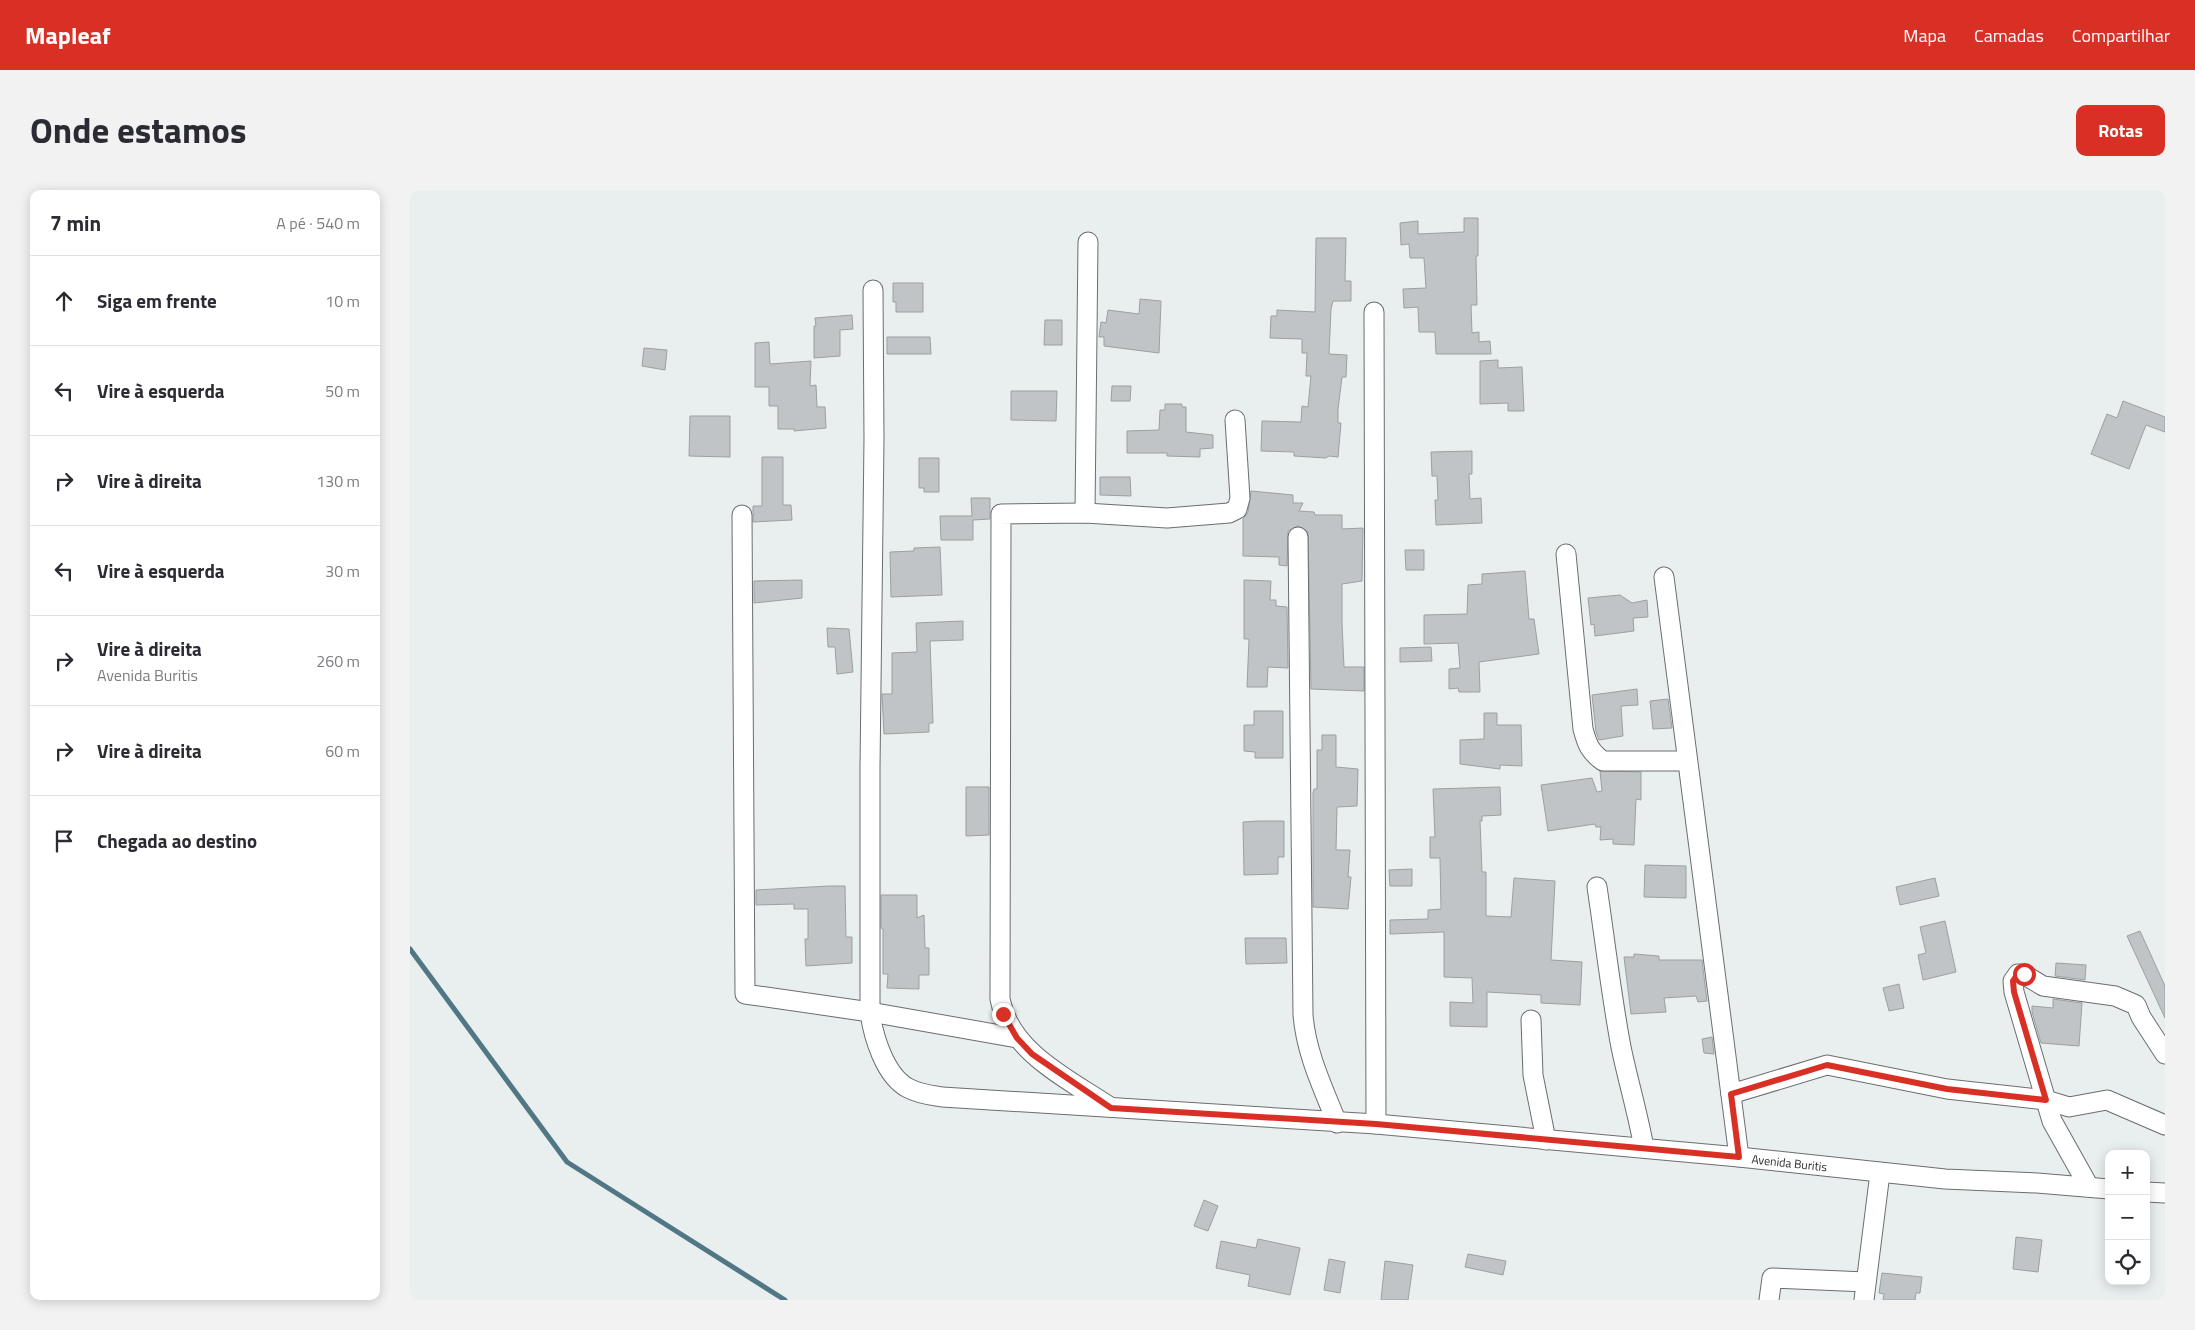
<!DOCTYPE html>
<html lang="pt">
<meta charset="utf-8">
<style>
:root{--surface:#fff;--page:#f2f2f3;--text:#2b2b33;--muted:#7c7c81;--line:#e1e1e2;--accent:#d93025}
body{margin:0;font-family:"Titillium Web",sans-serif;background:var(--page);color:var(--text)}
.controls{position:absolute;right:15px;bottom:15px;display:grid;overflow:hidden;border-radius:10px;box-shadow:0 2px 12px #0003}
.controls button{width:45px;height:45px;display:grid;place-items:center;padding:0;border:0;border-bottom:1px solid var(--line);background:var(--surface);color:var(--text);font:25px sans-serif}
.stop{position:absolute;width:15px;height:15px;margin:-11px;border:4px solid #d93025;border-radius:50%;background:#fff}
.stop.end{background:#d93025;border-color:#fff;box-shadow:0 1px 5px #0008}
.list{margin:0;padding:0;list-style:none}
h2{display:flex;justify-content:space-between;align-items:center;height:65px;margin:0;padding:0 20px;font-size:21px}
h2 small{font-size:16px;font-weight:400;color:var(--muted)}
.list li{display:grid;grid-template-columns:32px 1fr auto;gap:15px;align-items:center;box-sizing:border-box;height:90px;padding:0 20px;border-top:1px solid var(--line)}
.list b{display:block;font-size:19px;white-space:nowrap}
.list p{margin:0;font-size:16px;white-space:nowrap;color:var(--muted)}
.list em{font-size:16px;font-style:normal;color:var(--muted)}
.icon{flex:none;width:28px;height:28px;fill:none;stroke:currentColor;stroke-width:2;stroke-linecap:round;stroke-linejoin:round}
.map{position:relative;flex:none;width:1755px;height:1110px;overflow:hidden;border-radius:10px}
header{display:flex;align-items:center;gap:30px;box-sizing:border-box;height:70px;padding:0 25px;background:var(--accent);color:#fff}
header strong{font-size:24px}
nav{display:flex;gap:28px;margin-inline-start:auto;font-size:18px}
.intro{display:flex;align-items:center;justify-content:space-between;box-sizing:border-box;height:120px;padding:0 30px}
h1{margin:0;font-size:35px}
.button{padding:12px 22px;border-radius:10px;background:var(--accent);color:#fff;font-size:18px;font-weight:700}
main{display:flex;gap:30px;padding:0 30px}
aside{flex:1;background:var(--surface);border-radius:10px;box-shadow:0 2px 12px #0003}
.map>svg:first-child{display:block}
</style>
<header>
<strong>Mapleaf</strong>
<nav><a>Mapa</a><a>Camadas</a><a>Compartilhar</a></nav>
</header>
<div class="intro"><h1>Onde estamos</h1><a class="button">Rotas</a></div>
<main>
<aside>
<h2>7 min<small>A pé · 540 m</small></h2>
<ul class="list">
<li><svg class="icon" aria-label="ahead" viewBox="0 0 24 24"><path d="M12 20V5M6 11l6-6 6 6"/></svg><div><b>Siga em frente</b></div><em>10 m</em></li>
<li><svg class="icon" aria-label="left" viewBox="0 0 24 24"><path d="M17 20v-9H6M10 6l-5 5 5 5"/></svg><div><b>Vire à esquerda</b></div><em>50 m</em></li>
<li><svg class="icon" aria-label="right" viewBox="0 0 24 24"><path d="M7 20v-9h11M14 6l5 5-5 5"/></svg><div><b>Vire à direita</b></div><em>130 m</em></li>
<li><svg class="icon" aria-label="left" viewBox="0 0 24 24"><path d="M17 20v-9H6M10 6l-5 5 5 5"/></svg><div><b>Vire à esquerda</b></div><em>30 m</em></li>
<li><svg class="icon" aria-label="right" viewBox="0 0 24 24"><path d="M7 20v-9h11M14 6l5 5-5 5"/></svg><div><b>Vire à direita</b><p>Avenida Buritis</p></div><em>260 m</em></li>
<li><svg class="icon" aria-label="right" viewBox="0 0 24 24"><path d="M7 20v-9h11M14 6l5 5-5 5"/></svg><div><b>Vire à direita</b></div><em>60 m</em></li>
<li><svg class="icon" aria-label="arrive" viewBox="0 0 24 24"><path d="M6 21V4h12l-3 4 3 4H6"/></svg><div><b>Chegada ao destino</b></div></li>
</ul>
</aside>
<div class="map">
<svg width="1755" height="1110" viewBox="0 0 1755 1110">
<rect width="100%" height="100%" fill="#e9eeef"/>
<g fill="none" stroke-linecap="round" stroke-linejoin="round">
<polyline stroke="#517785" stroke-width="5" points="0,759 157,972 375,1110"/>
</g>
<g fill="#c0c4c6" stroke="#9ba0a1">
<polygon points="1054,28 1068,28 1068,66 1066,66 1067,115 1061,115 1062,143 1069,142 1069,152 1080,151 1081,164 1026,164 1025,142 1009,142 1008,117 994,118 993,99 1016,98 1014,68 1000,68 999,54 991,55 990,33 1008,31 1008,44 1054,42"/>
<polygon points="906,48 936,48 935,91 941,91 941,111 923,111 921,119 919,164 937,165 936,187 932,187 928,219 928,233 931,233 928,267 919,266 916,268 884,266 884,262 851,261 852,231 891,232 892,216 898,217 901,186 896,186 897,163 892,163 892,149 860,148 861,126 867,126 867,120 905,122"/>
<polygon points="483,93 513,93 513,122 486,122 486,112 483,112"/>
<polygon points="730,109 751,111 749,163 694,156 694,147 689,147 691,132 696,133 698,120 729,124"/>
<polygon points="442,125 443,139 430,140 430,166 404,168 404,136 406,136 405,128"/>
<polygon points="635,130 652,130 652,155 634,155"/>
<polygon points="477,147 520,147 521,164 477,164"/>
<polygon points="359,152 360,174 401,171 400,196 406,195 407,217 415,217 416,238 384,241 384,239 368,239 368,216 359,216 359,197 345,197 345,153"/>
<polygon points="234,158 257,160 255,180 232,176"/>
<polygon points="1088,170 1088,178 1112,177 1114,221 1098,221 1098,213 1070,214 1070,171"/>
<polygon points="702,196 721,196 720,211 701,211"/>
<polygon points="601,201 647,201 646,231 601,230"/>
<polygon points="1713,211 1755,227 1755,242 1736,235 1719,279 1681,264 1697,224 1707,228"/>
<polygon points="755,214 772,214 772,217 776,217 776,242 803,245 803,258 790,259 790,267 757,266 757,263 717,263 717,241 749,240 750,220 755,220"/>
<polygon points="280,226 320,226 320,267 279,266"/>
<polygon points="1062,261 1062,284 1059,284 1060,309 1071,308 1072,333 1026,335 1025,310 1028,310 1027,286 1022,286 1021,262"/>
<polygon points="352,267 373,267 373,315 381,315 382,330 343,332 343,316 352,316"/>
<polygon points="509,268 529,268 529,302 514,302 514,298 509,298"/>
<polygon points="690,287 720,287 721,306 690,305"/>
<polygon points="841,301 883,305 883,313 893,313 889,321 904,322 905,325 932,325 932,339 953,338 952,391 932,394 932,433 934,477 954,477 954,501 901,499 898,342 888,336 878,341 877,376 869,375 869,367 833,366 833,329 838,322"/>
<polygon points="561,308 580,308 580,329 563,330 563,350 531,350 530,326 562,326"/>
<polygon points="530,357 532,405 481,407 480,362 504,361 504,358"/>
<polygon points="995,360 1014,360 1014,380 996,380"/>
<polygon points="1115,381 1119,429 1124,429 1129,464 1069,472 1070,502 1049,502 1048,498 1039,499 1039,479 1050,478 1048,453 1014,454 1014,425 1057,424 1058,395 1072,394 1072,384"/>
<polygon points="392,390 392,408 344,413 344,391"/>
<polygon points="834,390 861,391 860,410 866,410 866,416 877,417 878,478 858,477 857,497 837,497 839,449 834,449"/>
<polygon points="1210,405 1222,413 1237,410 1238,427 1223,428 1224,441 1185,446 1184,434 1181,435 1178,408"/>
<polygon points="553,431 553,450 520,451 523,533 519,533 519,542 474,544 472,504 482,504 482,463 507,462 506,433"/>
<polygon points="417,438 439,439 443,482 427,484 425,457 418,457"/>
<polygon points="1021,457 1022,471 990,472 990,458"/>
<polygon points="1227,499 1228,515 1211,516 1213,546 1189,550 1186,542 1182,505"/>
<polygon points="1258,509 1262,538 1243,539 1240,511"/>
<polygon points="844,521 873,521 873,568 845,568 845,562 834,561 834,535 844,535"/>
<polygon points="1074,523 1087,523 1087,535 1111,535 1112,576 1090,575 1090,579 1050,574 1050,550 1074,549"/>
<polygon points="912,545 926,545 926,577 948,579 947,616 927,617 926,660 940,660 938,687 941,687 938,719 903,717 903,603 904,599 907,599 907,560 912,560"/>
<polygon points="1190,581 1231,582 1231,610 1226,609 1224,655 1203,654 1203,649 1190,650 1191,637 1186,637 1185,634 1138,641 1131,595 1182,588 1187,602 1192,601"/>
<polygon points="556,597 579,597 579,645 556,646"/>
<polygon points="1090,597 1091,625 1072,626 1072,631 1070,631 1072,682 1076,682 1076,726 1101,727 1104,688 1145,691 1141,770 1172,772 1170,815 1131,813 1131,805 1077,802 1077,837 1040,836 1040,812 1063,813 1062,788 1034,787 1034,742 980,744 980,730 1018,729 1018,720 1031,719 1030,668 1020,668 1020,647 1025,647 1023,599"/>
<polygon points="848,631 874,631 874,667 868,667 868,684 834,685 833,632"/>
<polygon points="1235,675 1276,676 1276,708 1234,707"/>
<polygon points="1002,679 1002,696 980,696 979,680"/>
<polygon points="1525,688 1529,706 1490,715 1486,697"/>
<polygon points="419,696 435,696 436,747 442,747 442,773 396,776 395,749 398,749 398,719 384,719 384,714 346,715 346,700"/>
<polygon points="471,705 507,705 507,728 514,725 515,758 519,758 519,785 509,785 509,799 477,798 478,784 473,784 473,739 471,738"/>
<polygon points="1535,731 1546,782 1513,790 1508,765 1516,763 1510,737"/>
<polygon points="1730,741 1755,796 1755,828 1717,746"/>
<polygon points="835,748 876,748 877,773 836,774"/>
<polygon points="1224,764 1249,766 1249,770 1292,770 1297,811 1288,812 1286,806 1254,808 1256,822 1221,824 1214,767 1224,767"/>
<polygon points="1646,773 1676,775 1675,790 1645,786"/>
<polygon points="1489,794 1494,818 1479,821 1473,798"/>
<polygon points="1643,809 1672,813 1669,856 1631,853 1622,822 1622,816 1643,818"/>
<polygon points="1302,847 1304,864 1294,863 1292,849"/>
<polygon points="794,1010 808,1016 798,1041 784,1036"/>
<polygon points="1606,1047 1632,1050 1628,1082 1603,1079"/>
<polygon points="848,1049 890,1058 880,1105 838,1096 840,1085 806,1078 811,1051 846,1058"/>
<polygon points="1058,1064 1096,1071 1093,1085 1055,1077"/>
<polygon points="919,1069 935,1072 930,1103 914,1100"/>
<polygon points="975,1071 1003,1075 998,1110 971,1110"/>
<polygon points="1472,1083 1512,1087 1510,1103 1506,1103 1505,1110 1473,1110 1474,1104 1469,1103"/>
</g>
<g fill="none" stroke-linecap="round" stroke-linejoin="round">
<g stroke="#6a6e70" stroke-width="21">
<g id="minor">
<path id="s1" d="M463,100l1,149 -4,329v244c3,24 15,64 38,76 11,6 22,7 34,9l434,27 363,33 206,22 92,4 72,6"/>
<polyline points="964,122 966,934"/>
<polyline points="675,323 678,52"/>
<polyline points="332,325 335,804 460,822 607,848"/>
<path d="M888,347l5,478c3,38 20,73 34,108"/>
<path d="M1156,364l17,175c4,15 7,23 20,32h84"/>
<polyline points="1254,387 1329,967"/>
<path d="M1187,697c8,53 14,107 24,160 7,34 17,67 23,101"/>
<polyline points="1121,830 1123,885 1136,950"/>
<polyline points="1321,904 1417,875 1537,899 1636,910 1659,917 1697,910 1755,935"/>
<path d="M700,917c-42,-28 -100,-55 -110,-108l1,-485 84,-1 82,5 62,-5 8,-4 3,-11 -5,-78"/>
<polyline points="1679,997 1642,931 1604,802 1603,791 1608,784 1615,785 1633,796 1705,806 1726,815 1731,827 1755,864"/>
<polyline points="1736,1002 1755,1003"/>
<polyline points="1359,1110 1362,1088 1456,1092"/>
<polyline points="1454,1110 1470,983"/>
</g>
</g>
<use href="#minor" stroke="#fff" stroke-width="19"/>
</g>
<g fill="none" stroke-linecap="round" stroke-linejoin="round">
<polyline stroke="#d93025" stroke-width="6" points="593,824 607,848 622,864 701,918 966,934 1329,967 1321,904 1417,875 1537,899 1636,910 1604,802 1603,791 1608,784 1614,784"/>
</g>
<g text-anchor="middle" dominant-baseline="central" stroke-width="4.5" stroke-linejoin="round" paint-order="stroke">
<g font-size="12" fill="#2a2c2d" stroke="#f6fbfd">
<text stroke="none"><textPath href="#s1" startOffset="1695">Avenida Buritis</textPath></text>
</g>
</g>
</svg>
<div class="controls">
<button>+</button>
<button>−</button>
<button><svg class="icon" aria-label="locate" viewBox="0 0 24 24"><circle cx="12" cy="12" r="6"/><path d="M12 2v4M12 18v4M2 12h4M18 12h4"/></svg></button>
</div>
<div class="stop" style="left:1614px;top:784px"></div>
<div class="stop end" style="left:593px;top:824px"></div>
</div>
</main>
